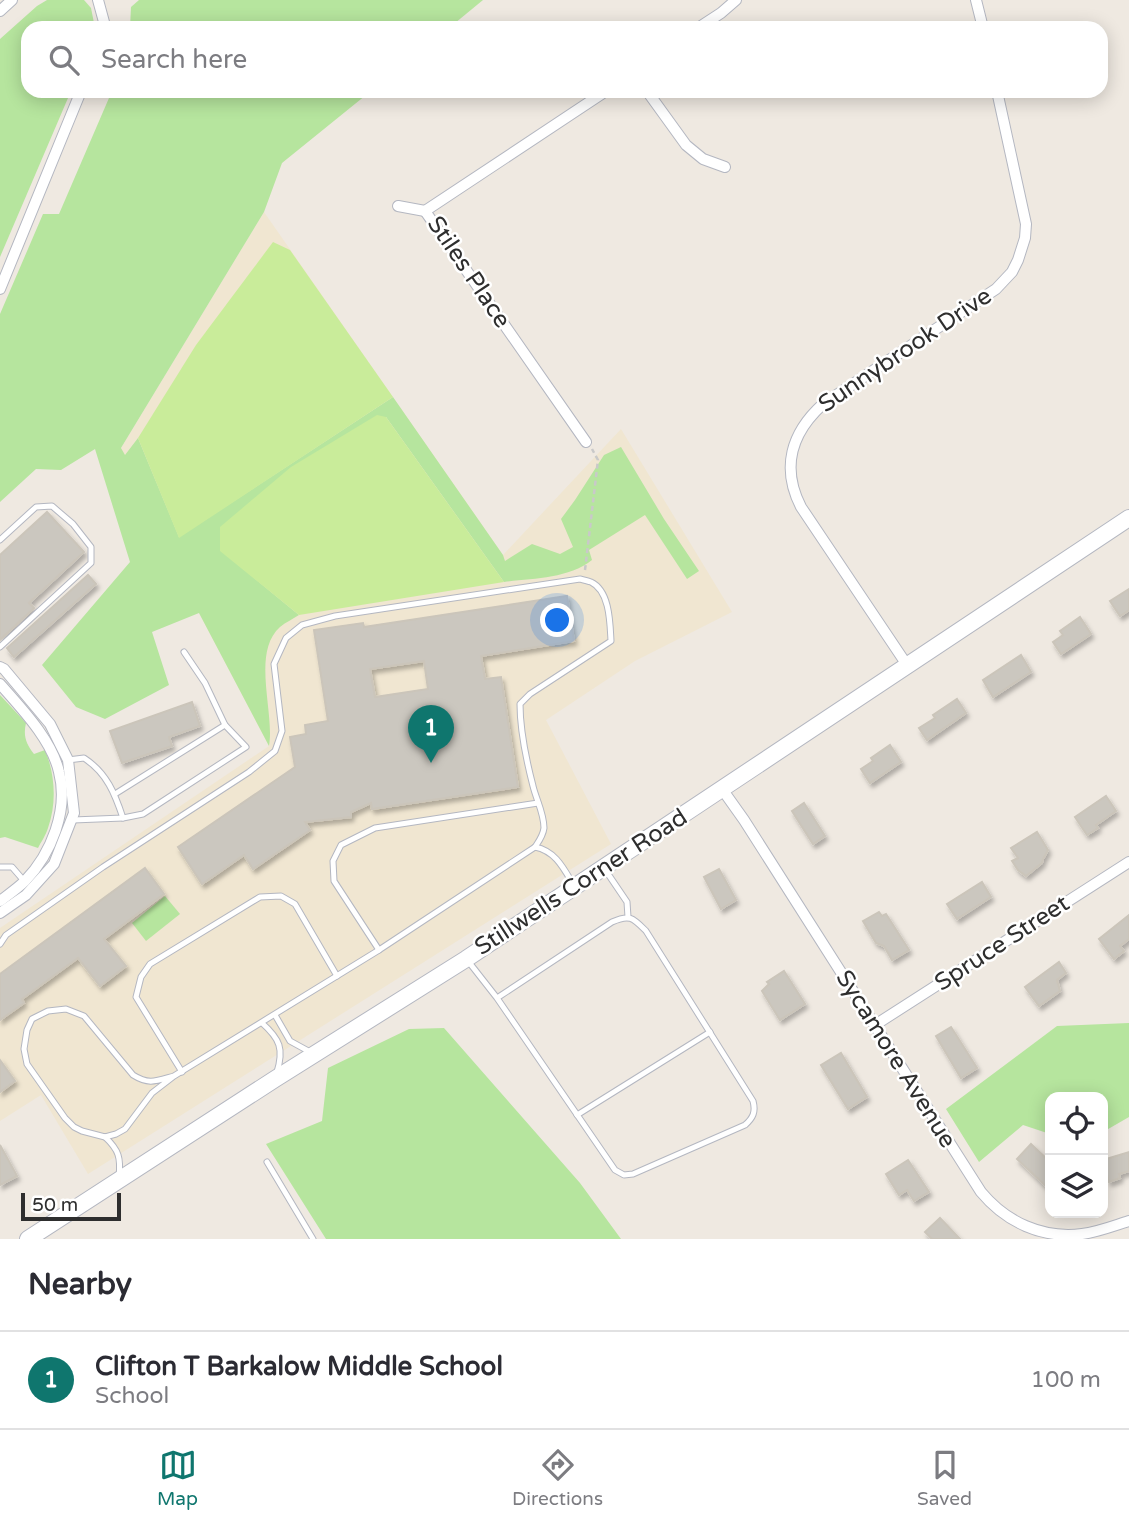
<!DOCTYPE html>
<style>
:root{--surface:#fff;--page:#f2f2f3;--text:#2b2b33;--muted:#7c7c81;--line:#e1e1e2;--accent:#0f766e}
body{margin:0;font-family:"Varela Round",sans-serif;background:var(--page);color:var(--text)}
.controls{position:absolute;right:21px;bottom:21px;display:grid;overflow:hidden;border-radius:14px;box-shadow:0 4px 18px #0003}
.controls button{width:63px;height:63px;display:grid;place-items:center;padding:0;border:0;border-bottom:2px solid var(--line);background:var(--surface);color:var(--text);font:35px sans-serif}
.scale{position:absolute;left:21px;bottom:18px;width:100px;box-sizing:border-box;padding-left:7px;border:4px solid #2e2e2e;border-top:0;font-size:19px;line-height:24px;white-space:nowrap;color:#2e2e2e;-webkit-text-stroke:5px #fff;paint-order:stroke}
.you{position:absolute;left:558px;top:621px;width:24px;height:24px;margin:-18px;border:5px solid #fff;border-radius:50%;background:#1a73e8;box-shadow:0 0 0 10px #1a73e833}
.badge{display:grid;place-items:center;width:46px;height:46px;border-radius:50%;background:var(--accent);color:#fff;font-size:23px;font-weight:700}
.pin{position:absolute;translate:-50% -58px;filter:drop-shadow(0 2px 4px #0008)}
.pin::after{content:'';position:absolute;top:37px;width:24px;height:21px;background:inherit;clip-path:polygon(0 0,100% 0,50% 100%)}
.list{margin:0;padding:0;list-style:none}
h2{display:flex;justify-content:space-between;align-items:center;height:91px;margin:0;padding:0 28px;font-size:30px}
h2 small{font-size:23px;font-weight:400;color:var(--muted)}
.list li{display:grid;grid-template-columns:46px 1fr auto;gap:21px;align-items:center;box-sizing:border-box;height:98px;padding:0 28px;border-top:2px solid var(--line)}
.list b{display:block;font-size:26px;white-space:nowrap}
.list p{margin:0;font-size:23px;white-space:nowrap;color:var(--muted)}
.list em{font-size:23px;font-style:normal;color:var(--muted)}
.icon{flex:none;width:38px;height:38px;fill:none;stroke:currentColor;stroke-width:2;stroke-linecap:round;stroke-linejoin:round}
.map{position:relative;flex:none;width:1129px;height:1239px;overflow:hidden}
.search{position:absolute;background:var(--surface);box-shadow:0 4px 18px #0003;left:21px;right:21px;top:21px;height:77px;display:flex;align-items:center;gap:18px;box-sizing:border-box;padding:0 24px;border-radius:21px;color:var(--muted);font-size:26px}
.sheet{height:189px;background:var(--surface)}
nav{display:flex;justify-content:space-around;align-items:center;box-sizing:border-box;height:98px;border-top:2px solid var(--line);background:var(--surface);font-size:19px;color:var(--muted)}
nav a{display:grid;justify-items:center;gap:4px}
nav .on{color:var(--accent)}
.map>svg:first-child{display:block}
</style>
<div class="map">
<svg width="1129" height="1239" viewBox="0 0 1129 1239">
<defs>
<filter id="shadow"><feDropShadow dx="2.5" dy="4" stdDeviation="2" flood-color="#0004"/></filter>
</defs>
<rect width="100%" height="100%" fill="#efe9e1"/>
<polygon fill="#f0e6d1" points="264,212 503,555 621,429 732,612 635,661 546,720 611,844 88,1174 41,1095 0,1121 0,928 269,746 199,613 121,448"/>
<g fill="#b6e59e">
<polygon points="47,0 84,0 91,8 95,28 28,28 28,91 71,91 0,257 0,39 37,6"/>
<polygon points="139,0 483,0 449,28 130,28 131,7"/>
<path d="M112,91h259l-89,72 -18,49 -143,236 4,7 13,-17 41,99 214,-140 110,158 2,6 27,-17 28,10 13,-7 -12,-28 14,-19 29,-45 17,-8 43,72 35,52 -12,8 -42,-64 -56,35 3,10c-24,19 -59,18 -88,22l-118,-165 -166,133 79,65c-6,4 -13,7 -19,12 -29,26 -5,85 -11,119l-70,-133 -47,19 17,53 -64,34 -29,-12 -34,-42 88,-103 -35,-113 -34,21 -25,-1 -36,33v-188l43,-100h16z"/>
<path d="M0,695l26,28c-3,13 0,21 8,31l11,-4c10,24 12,53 3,78 -2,7 -7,14 -10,20l-33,-11 -5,1z"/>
<polygon points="165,896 180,914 146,941 132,923"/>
<polygon points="1129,1023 1129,1117 1103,1132 1103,1097 1050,1097 1050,1134 1023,1125 979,1162 946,1109 1057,1026"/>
<polygon points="444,1028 580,1183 621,1239 326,1239 266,1144 322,1121 328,1068 409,1029"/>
</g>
<g fill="#c9ec9a">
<polygon points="273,242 290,250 393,397 179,538 138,438 196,345"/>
<polygon points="377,415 386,417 504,582 299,615 220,551 220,527 291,467"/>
</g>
<g fill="#cbc7bf" stroke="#cbc5ba" stroke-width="2" fill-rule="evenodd" filter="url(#shadow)">
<polygon points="47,512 84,552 29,603 34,608 0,640 0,555"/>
<polygon points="88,575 96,584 14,657 7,648"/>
<polygon points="1129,589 1129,610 1120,616 1110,601"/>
<path d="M567,596l7,45 -93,15 4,23 16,-2 17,110 -146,22 -1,-6 -20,9v5l-46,5 5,8 -57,39 -9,-14 -42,29 -24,-37 117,-80 -5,-30 16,-3 -1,-9 23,-4 -14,-91 49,-7 1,4zM424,661l4,28 -53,8 -5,-28z"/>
<polygon points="1080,617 1091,634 1061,654 1053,642 1063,635 1060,631"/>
<polygon points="1021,655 1031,672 993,697 983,680"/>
<polygon points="957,699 966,713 927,740 919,728 935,718 933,715"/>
<polygon points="192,702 200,726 169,737 172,746 122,763 110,731"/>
<polygon points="890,745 901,762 870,783 861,769 873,761 871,758"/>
<polygon points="1106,796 1116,811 1096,825 1098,828 1087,835 1075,817"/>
<polygon points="804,803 825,836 813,844 792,811"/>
<polygon points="1037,832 1048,850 1043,859 1042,863 1026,876 1018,870 1012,861 1018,858 1011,848"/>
<polygon points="145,868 164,894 104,939 126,966 100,986 78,958 22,999 24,1003 0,1020 0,974"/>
<polygon points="719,869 736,900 721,909 704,877"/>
<polygon points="982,882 991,897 957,919 947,904"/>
<polygon points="879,912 882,916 886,914 909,950 892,960 884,946 876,943 863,921"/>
<polygon points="1129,915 1129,939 1120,946 1124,951 1114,959 1099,939"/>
<polygon points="1059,962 1066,973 1057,980 1060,991 1039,1006 1025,987"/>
<polygon points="784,971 805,1004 780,1020 762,991 769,984 767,982"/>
<polygon points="951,1027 977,1068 961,1078 936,1036"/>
<polygon points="841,1053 867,1097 848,1109 821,1065"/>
<polygon points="0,1060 15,1081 0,1092"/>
<polygon points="1031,1144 1050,1162 1050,1190 1017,1159"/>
<polygon points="0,1145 17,1176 0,1185"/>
<polygon points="1129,1152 1129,1171 1119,1174 1120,1178 1109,1182 1103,1160"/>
<polygon points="908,1160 929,1192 914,1201 907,1190 899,1195 886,1174"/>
<polygon points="940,1218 960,1239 932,1239 925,1232"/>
</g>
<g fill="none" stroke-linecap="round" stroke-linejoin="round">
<g stroke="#b4b7c1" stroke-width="7">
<g id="lane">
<polyline points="0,540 36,507 52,506 73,524 91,547 91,563 0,647"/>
<path d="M68,760l16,-2c23,15 31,36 39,60l-50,2"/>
<polyline points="115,794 225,725"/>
<polyline points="123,818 143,814 246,747 225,725 205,683 184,652"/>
<polyline points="0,867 12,867 25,882"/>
<polyline points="606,871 627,902 628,917"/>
<path d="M0,944l6,-9 97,-68 146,-95 26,-21 7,-20 -8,-67 12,-26 16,-13 33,-9 245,-37c4,1 8,2 11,3 19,9 19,41 20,59l-81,53 -10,10c0,27 6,55 13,82 3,13 11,27 11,42 -1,8 -5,13 -9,19"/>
<polyline points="379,950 334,881 333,861 341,845 375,828 538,803"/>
<path d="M468,961l29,37 118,172 9,5 9,-1 112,-49c8,-7 11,-13 8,-24l-107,-170c-13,-13 -16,-17 -34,-9l-115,76"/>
<polyline points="275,1015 290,1041 312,1053"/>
<path d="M262,1023c18,16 22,26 15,49"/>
<polyline points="182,1072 136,997 141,977 150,964 260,897 281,896 295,904 337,976"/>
<path d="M174,1076c-18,5 -25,9 -41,-1l-49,-59 -18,-7 -18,2 -16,8 -5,11 -3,19 3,15 38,54 9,9 8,4 23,6 11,-3 9,-5 27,-36 22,-17 205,-126 156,-103c20,4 28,20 38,37"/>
<polyline points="577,1115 710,1032"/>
<path d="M105,1137c14,13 16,21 14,40"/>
<polyline points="267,1162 313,1239"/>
</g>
</g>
<g stroke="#b4b7c1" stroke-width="12">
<g id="street">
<polyline points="98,0 104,22 102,28"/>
<polyline points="976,0 983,28"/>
<polyline points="0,11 12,0"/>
<polyline points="698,28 721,13 736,0"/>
<polyline points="647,91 686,145 703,159 725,167"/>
<polyline points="398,206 425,211"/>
<polyline points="425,211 586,442"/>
<polyline points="425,211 606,91"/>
<polyline points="0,289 81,91"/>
<path d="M907,665l-106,-158c-20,-39 -10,-74 22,-103l173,-115 16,-17 6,-12 7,-22 1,-14 -29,-133"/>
<polyline points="0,667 4,669 50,724 68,760 74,813 54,864 26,895 0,913"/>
<path d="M0,684c21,24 52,56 59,88 10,38 -8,82 -34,109 -7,7 -17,14 -25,20"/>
<path d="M722,789l22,31 237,372c25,30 61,47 101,42 16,-2 31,-8 47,-13"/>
<polyline points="875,1025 1129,862"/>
</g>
</g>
<g stroke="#b4b7c1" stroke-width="18">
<polyline id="secondary" points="28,1239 275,1079 466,959 1129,518"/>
</g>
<polyline stroke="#c9c9c9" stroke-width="2.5" stroke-dasharray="5 3.5" stroke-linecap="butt" points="585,570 598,460 592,449"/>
<use href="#lane" stroke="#fff" stroke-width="5"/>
<use href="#street" stroke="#fff" stroke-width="10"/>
<use href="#secondary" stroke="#fff" stroke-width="16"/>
</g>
<g text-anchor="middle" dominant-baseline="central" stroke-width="5" stroke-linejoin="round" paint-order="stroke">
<g font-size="24" fill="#2e2e2e" stroke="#fff">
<text transform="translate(469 272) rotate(56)">Stiles Place</text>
<text transform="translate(905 350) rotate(-34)">Sunnybrook Drive</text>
<text transform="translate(581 882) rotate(-33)">Stillwells Corner Road</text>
<text transform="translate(1002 943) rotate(-33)">Spruce Street</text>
<text transform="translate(896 1059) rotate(58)">Sycamore Avenue</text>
</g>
</g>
</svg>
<div class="controls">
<button><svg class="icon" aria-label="locate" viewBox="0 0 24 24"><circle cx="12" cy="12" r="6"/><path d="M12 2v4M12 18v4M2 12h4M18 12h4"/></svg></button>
<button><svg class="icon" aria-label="layers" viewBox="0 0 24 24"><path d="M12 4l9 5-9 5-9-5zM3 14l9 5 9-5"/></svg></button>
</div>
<div class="scale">50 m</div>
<div class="you"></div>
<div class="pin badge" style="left:431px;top:763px">1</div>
<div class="search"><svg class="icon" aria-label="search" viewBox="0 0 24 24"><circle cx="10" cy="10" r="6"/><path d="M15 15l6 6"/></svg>Search here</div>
</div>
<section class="sheet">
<h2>Nearby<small></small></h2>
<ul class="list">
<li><span class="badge">1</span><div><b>Clifton T Barkalow Middle School</b><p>School</p></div><em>100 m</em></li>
</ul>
</section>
<nav>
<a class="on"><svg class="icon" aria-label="map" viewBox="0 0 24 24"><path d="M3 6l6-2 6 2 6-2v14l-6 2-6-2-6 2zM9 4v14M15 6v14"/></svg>Map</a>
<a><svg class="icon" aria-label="directions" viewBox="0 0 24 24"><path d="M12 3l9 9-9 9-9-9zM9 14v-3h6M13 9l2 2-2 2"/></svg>Directions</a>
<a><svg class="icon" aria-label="saved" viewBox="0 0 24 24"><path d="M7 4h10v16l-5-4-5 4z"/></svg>Saved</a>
</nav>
